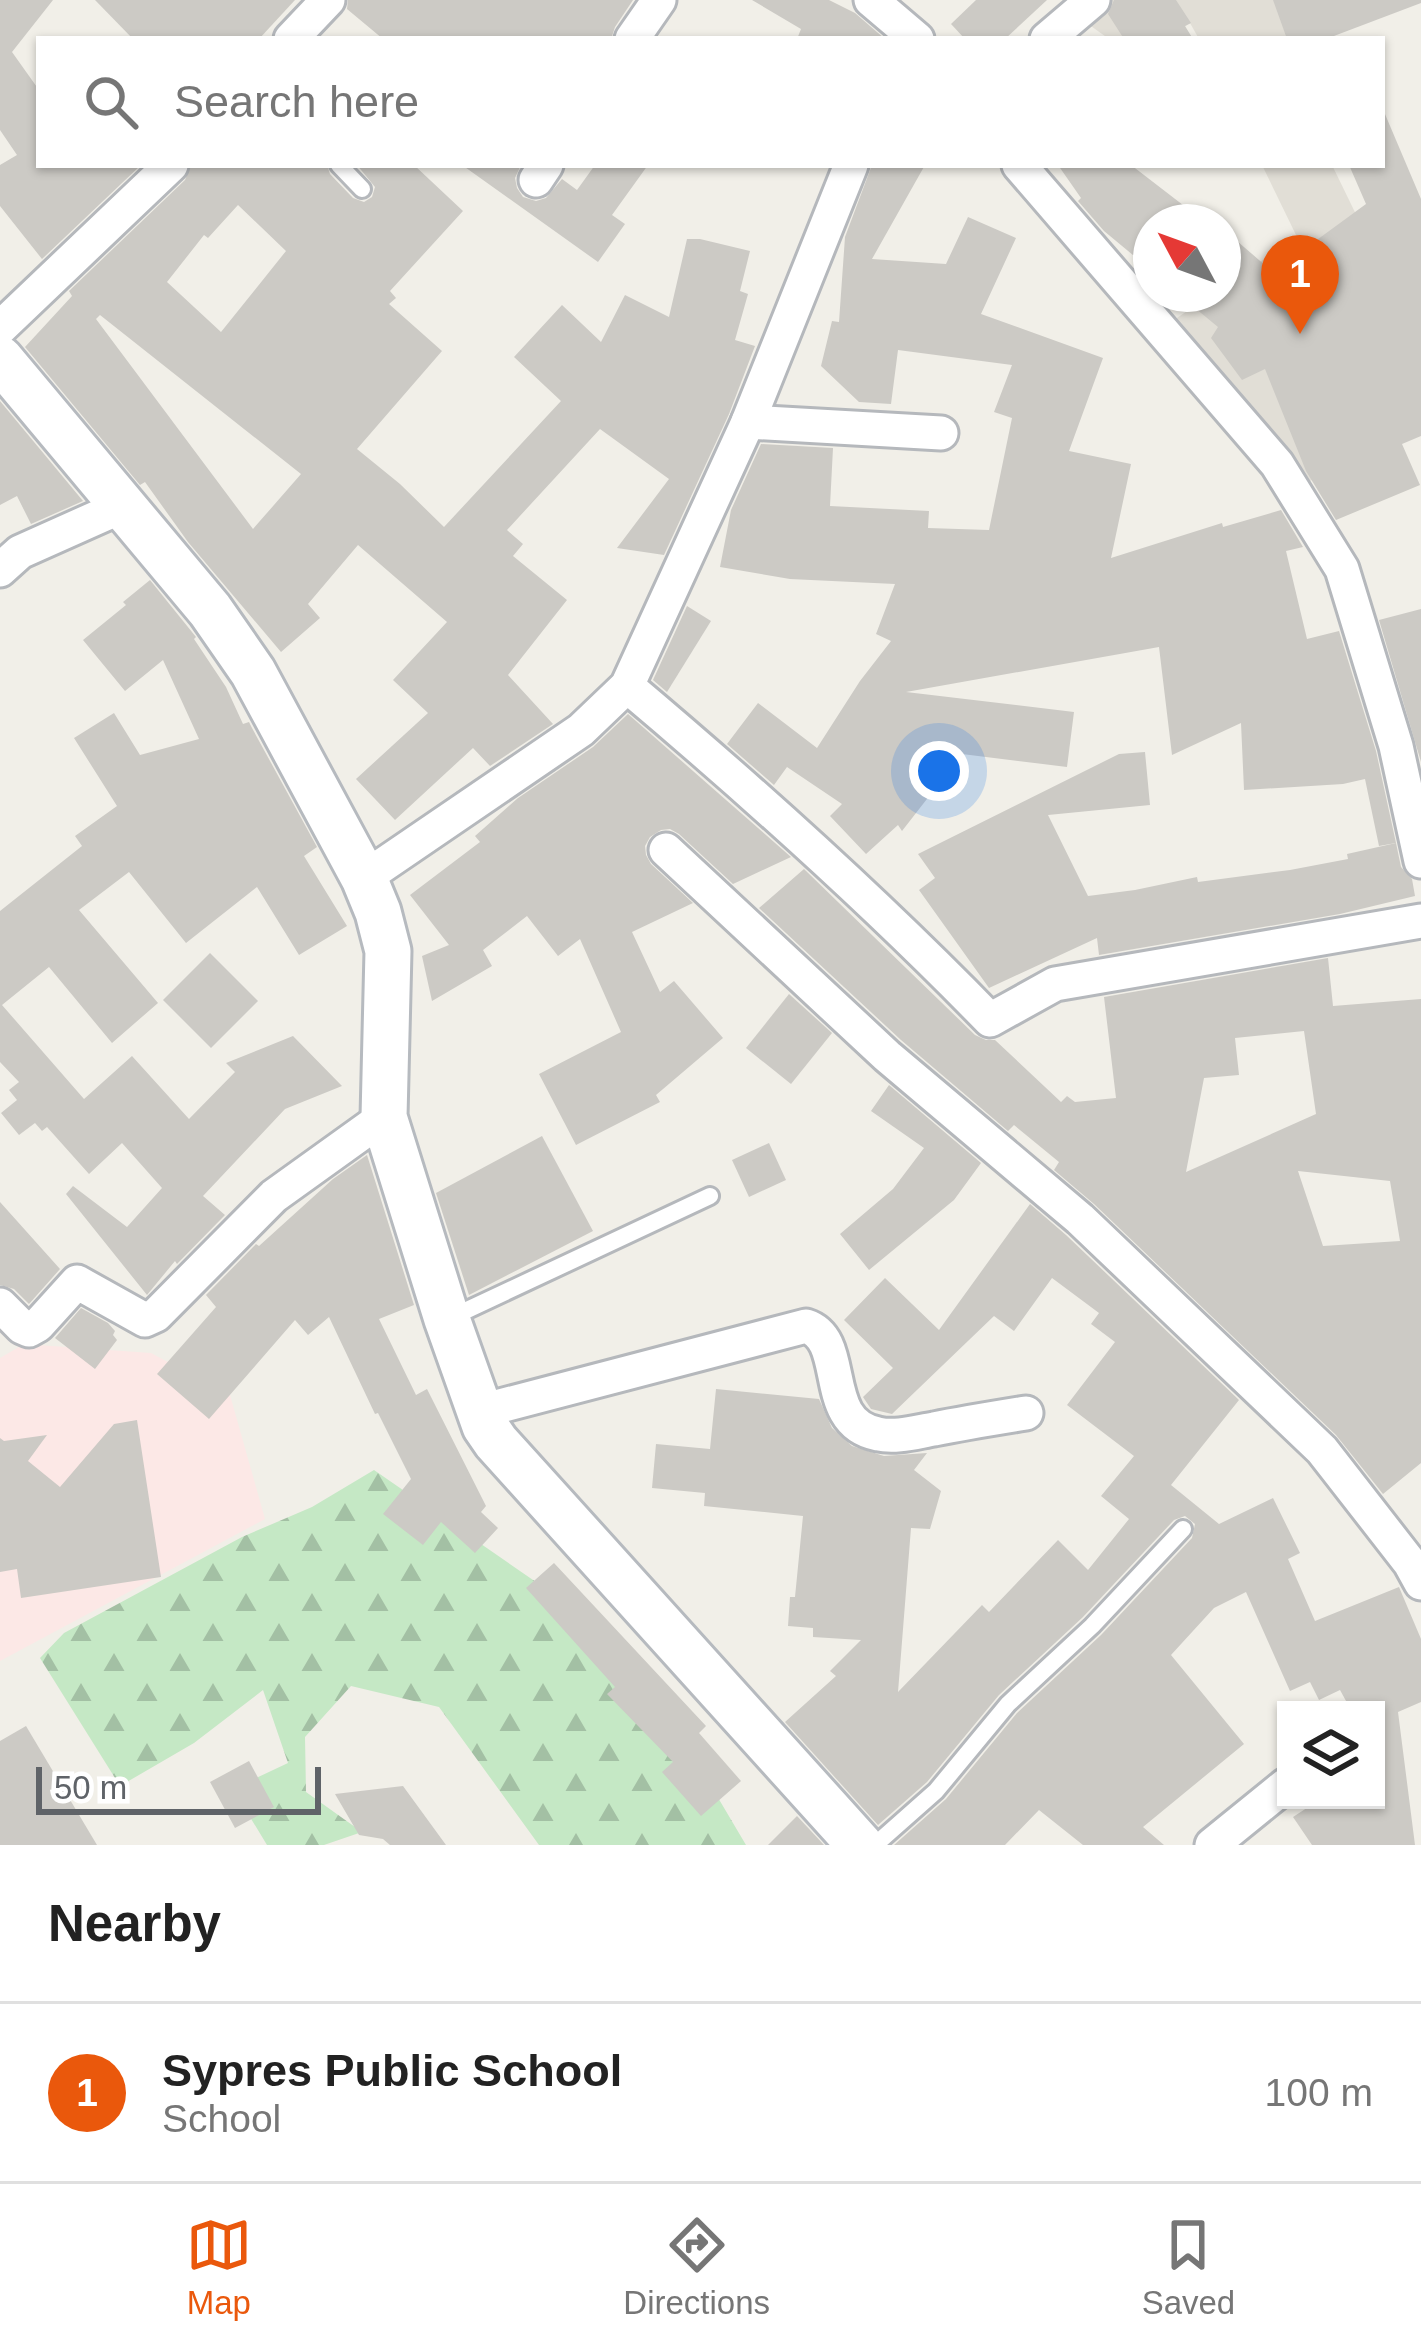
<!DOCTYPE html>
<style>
:root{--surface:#fff;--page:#f2f2f2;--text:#222;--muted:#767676;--line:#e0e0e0;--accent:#ea580c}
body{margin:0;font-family:Arial,sans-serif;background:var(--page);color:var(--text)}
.controls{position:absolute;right:36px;bottom:36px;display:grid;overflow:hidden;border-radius:0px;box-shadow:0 3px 9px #0004}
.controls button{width:108px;height:108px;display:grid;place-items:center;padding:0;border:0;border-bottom:3px solid var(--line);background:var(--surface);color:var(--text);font:60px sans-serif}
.compass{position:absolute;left:1133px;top:204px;width:108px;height:108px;border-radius:50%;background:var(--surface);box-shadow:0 3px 9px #0004;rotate:311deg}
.scale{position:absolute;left:36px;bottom:30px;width:285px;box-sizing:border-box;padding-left:12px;border:6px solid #5f6368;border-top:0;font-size:33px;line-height:42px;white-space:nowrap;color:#5f6368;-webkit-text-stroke:9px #fff;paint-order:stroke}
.you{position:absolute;left:939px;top:771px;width:42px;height:42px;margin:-30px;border:9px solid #fff;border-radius:50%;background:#1a73e8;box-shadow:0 0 0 18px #1a73e833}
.badge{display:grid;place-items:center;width:78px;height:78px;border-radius:50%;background:var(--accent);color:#fff;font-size:39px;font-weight:700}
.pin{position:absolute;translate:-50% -99px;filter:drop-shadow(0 3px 6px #0008)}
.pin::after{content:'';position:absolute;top:63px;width:42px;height:36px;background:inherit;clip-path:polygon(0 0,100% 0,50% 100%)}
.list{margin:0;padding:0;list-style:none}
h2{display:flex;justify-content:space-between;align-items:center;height:156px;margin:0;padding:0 48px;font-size:51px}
h2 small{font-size:39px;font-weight:400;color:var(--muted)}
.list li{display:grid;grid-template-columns:78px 1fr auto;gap:36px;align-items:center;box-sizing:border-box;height:180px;padding:0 48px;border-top:3px solid var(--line)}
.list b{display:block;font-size:45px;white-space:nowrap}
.list p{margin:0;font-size:39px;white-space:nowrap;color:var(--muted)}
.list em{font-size:39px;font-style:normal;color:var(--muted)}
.icon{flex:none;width:66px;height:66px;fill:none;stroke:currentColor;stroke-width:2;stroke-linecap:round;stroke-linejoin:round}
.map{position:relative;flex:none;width:1421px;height:1845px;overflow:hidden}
.search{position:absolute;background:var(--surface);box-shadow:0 3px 9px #0004;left:36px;right:36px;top:36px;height:132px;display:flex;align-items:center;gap:30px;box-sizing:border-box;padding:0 42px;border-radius:0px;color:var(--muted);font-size:45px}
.sheet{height:336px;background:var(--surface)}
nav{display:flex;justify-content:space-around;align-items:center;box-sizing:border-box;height:168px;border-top:3px solid var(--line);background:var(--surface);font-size:33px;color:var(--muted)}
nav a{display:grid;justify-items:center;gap:6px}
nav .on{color:var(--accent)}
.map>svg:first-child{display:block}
</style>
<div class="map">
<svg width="1421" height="1845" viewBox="0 0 1421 1845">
<defs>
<pattern id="forest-firs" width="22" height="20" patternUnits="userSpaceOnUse" patternTransform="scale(3)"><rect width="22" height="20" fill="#c5e8c5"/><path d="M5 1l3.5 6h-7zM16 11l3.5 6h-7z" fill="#a3c0a4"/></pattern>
</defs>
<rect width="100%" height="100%" fill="#f1efe8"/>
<g fill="#e1ded6">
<polygon points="1086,0 1316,0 1330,39 1199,39 1190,23 1167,39 1109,39 1070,11"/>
<polygon points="1262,165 1332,165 1421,348 1421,433 1310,481 1174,320 1212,294 1223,294 1223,287 1297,237"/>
</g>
<polygon fill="#fce8e6" points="24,1344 151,1353 230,1395 265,1519 0,1661 0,1358"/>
<polygon fill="url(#forest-firs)" points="374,1470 549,1591 717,1796 746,1845 539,1845 439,1707 351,1686 305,1737 306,1792 362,1832 324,1845 267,1845 233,1789 288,1763 263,1690 194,1743 120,1786 40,1658 64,1633 242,1537 312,1507"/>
<g fill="#cccac5" fill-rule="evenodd">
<polygon points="0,0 53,0 12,52 39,90 39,165 141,165 42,259 0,206 0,165 17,155 0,130"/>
<polygon points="95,0 295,0 259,39 133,39"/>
<polygon points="348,0 633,0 615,27 611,39 383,39 347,9"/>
<polygon points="752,0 829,0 855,13 885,39 797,39 801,29"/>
<polygon points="976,0 1047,0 1005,39 965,39 951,24"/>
<polygon points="1114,0 1176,0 1191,23 1185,26 1193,39 1124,39 1108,14"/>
<polygon points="1273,0 1421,0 1421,3 1326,39 1287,39"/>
<polygon points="1382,107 1421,199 1421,436 1402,444 1420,485 1336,520 1306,471 1265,369 1242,380 1211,338 1218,327 1178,294 1223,294 1223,229 1273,272 1366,204 1349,165 1382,165"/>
<path d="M191,165h136l3,9 23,24 11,4 8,-5 3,-10 -18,-22h57l49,46 -73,80 6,7 -7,6 53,47 -85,98 43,35 44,43 117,-126 -47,-44 48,-52 39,37 24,-47 44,22 18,-78h13l50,12 -10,40 8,3 -13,46 20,6 -26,68 -65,141 -47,-7 52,-69 -69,-50 -93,101 16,14 -10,12 54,44 -59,75 45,49 -63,42 -17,-18 -78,72 -39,-41 72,-66 -35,-33 54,-58 -89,-77 -50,59 12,14 -39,34 -93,-110 -43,-60 -5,3 -115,-138 47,-51 -3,-5 116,-111zM238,205l48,46 -65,81 -54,-50 37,-47 4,3zM100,315l201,159 -48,55 -157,-210z"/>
<polygon points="462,165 521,165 515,178 517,188 523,197 536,201 546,198 562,179 577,190 595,165 648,165 612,215 625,224 598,262"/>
<polygon points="872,165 925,165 872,259 946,264 968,217 1016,238 981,314 1103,358 1069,451 1131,464 1111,558 1222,523 1223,527 1281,510 1303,547 1286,551 1307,639 1339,631 1376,751 1396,843 1379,846 1365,779 1343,784 1244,790 1241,723 1172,755 1159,647 906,692 1074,712 1067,767 962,754 902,831 898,825 866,854 830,816 842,804 787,767 774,785 727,744 758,703 817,748 860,681 891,641 876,634 895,584 790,579 720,567 731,510 761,444 833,448 830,506 929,511 928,528 989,530 1012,418 994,412 1012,365 898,350 891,404 859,402 821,366 832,321 839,322 845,237"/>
<polygon points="1058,165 1131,165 1205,222 1151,222 1151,270 1104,231 1078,201 1081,198"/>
<polygon points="0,401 83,501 31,524 17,496 0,505"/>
<polygon points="150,580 196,637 194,639 226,687 243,724 249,722 252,728 317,847 304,856 347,926 299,955 257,887 186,943 129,872 79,910 158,1003 112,1043 49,967 2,1005 84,1099 132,1056 189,1119 235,1072 226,1063 293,1036 342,1086 285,1109 203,1196 225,1215 177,1264 175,1261 147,1295 66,1194 73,1186 127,1227 162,1188 122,1143 89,1174 47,1127 42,1131 35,1123 19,1135 1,1113 17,1100 9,1090 19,1082 0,1062 0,911 82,846 75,836 117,806 74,738 114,713 140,755 199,739 163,660 125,691 83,640 126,605 123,602"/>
<polygon points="687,606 711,621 667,692 653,680"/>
<polygon points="1421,609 1421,762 1379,620"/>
<polygon points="628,714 791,857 733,884 679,834 670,829 661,830 650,837 645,846 646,855 651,864 693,903 632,932 660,992 674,981 723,1038 656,1095 660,1102 576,1145 539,1074 621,1032 580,939 558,956 527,916 483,950 492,966 432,1001 422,956 449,945 410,895 480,842 475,836 518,798 593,747"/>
<polygon points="1145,752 1150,805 1048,815 1088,896 1135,890 1197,877 1198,882 1290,870 1348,859 1347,854 1396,843 1401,867 1412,879 1415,896 1340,914 1099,955 1097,938 989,988 919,890 935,878 918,854 1119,754"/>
<path d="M804,869l171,166 11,5h9l66,62 6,-6 8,6 41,-4 -12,-101 224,-39 5,48 88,-7v464l-38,31 -47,-59 -242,-231 -40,-34 5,-8 -45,-37 -6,6 -107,-91 -142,-132zM1304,1031l12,83 -130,58 18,-94 35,-3 -4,-37zM1298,1171l92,10 10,60 -77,5z"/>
<polygon points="210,953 258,1001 211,1048 163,1000"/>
<polygon points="789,994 832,1033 791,1084 746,1048"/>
<polygon points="889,1085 981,1163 954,1200 869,1270 840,1234 893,1189 924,1148 871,1111"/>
<polygon points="542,1136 593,1231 469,1295 436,1193"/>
<polygon points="769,1143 786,1180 749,1197 732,1160"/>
<polygon points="367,1155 414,1305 379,1319 416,1395 427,1389 486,1506 481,1512 498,1528 475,1553 441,1522 423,1545 383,1514 411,1479 378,1413 375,1414 329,1317 308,1335 295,1320 209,1419 157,1374 216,1307 206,1295 256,1244 259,1246 333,1179"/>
<polygon points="0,1202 60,1269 29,1304 14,1289 0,1285"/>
<polygon points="1030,1204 1066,1235 1239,1400 1171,1485 1219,1524 1273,1498 1300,1553 1288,1559 1315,1621 1399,1587 1421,1639 1421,1702 1398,1712 1415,1845 1312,1845 1293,1817 1319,1800 1376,1800 1376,1710 1351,1710 1340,1690 1319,1700 1310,1682 1290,1691 1246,1592 1214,1608 1171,1655 1244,1744 1143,1827 1164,1845 1083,1845 1039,1810 1005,1845 894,1845 946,1799 1017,1713 1101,1635 1192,1538 1195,1524 1185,1516 1174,1520 1083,1617 999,1695 927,1782 878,1825 785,1722 836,1676 830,1671 861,1640 813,1637 813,1628 788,1626 790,1597 795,1597 803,1516 704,1506 705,1493 652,1488 656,1444 710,1449 716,1389 819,1399 832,1428 852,1446 884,1456 927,1453 914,1470 941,1491 930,1529 911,1528 898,1692 982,1605 989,1612 1058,1540 1088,1570 1129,1519 1101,1496 1134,1456 1067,1405 1115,1342 1091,1324 1099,1313 1052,1278 1014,1331 994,1316 892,1414 871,1409 863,1397 893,1368 844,1320 885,1278 939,1330"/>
<polygon points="81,1308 108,1323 115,1331 113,1335 117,1340 95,1369 55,1338"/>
<polygon points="137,1420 161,1577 21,1598 17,1569 0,1572 0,1438 4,1441 47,1435 28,1461 60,1487 114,1424"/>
<polygon points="554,1563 706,1726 699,1733 741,1781 701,1816 662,1772 673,1762 607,1694 615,1687 526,1588"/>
<polygon points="26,1726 97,1845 0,1845 0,1741"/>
<polygon points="249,1761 274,1807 235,1828 210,1782"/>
<polygon points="403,1786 446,1845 390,1845 383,1839 359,1835 335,1794"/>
<polygon points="797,1816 824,1845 768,1845"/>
</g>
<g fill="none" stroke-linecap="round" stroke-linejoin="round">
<g stroke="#b5b8bc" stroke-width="22">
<g id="lane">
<polyline points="339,165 362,189"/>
<polyline points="450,1318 710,1196"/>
<polyline points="875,1845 936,1791 1008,1704 1092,1626 1183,1529"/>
</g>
</g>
<g stroke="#b5b8bc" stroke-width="39">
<g id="street">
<polyline points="871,0 917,39"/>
<polyline points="291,39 328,0"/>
<polyline points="632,39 659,0"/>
<polyline points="1047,39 1093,0"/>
<polyline points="1019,165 1277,464 1342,569 1396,746 1421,861"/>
<polyline points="536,180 546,165"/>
<polyline points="0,328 171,165"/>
<polyline points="748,422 941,433"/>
<polyline points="0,570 20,552 123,506"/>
<path d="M627,686c127,107 248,216 363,334l65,-36 366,-63"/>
<polyline points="666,850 887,1056 1080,1219 1322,1450 1410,1563 1421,1583"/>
<polyline points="364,878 581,730 627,686 748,422 851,165"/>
<polyline points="0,1305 22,1327 29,1330 38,1325 77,1282 145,1320 156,1315 274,1196 384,1117"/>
<path d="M481,1411l325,-85c44,14 12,97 72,108 18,4 38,-2 56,-5 30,-6 61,-11 92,-16"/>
<polyline points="1212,1845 1286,1785"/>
</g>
</g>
<g stroke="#b6babf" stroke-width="51">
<polyline id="secondary" points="0,359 210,610 253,672 364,878 378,912 388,951 384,1117 447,1319 485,1426 496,1442 860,1845"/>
</g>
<use href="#lane" stroke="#fff" stroke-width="16"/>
<use href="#street" stroke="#fff" stroke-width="33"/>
<use href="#secondary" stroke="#fff" stroke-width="45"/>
</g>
</svg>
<div class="controls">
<button><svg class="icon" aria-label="layers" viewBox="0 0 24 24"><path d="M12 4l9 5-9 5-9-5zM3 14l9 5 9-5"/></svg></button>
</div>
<svg class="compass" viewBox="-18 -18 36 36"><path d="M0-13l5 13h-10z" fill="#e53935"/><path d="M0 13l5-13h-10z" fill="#767676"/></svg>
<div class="scale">50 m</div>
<div class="you"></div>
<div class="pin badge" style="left:1300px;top:334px">1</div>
<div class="search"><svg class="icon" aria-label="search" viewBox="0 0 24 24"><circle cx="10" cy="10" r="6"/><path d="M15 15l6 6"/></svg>Search here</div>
</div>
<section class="sheet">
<h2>Nearby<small></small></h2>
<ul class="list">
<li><span class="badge">1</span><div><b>Sypres Public School</b><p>School</p></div><em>100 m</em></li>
</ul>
</section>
<nav>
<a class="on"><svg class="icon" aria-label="map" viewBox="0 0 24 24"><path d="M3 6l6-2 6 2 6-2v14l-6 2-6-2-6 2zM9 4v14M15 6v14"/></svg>Map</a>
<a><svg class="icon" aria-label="directions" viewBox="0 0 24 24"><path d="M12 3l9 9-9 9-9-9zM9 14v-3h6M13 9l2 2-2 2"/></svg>Directions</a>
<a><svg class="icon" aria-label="saved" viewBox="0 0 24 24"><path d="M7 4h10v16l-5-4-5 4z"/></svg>Saved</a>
</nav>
